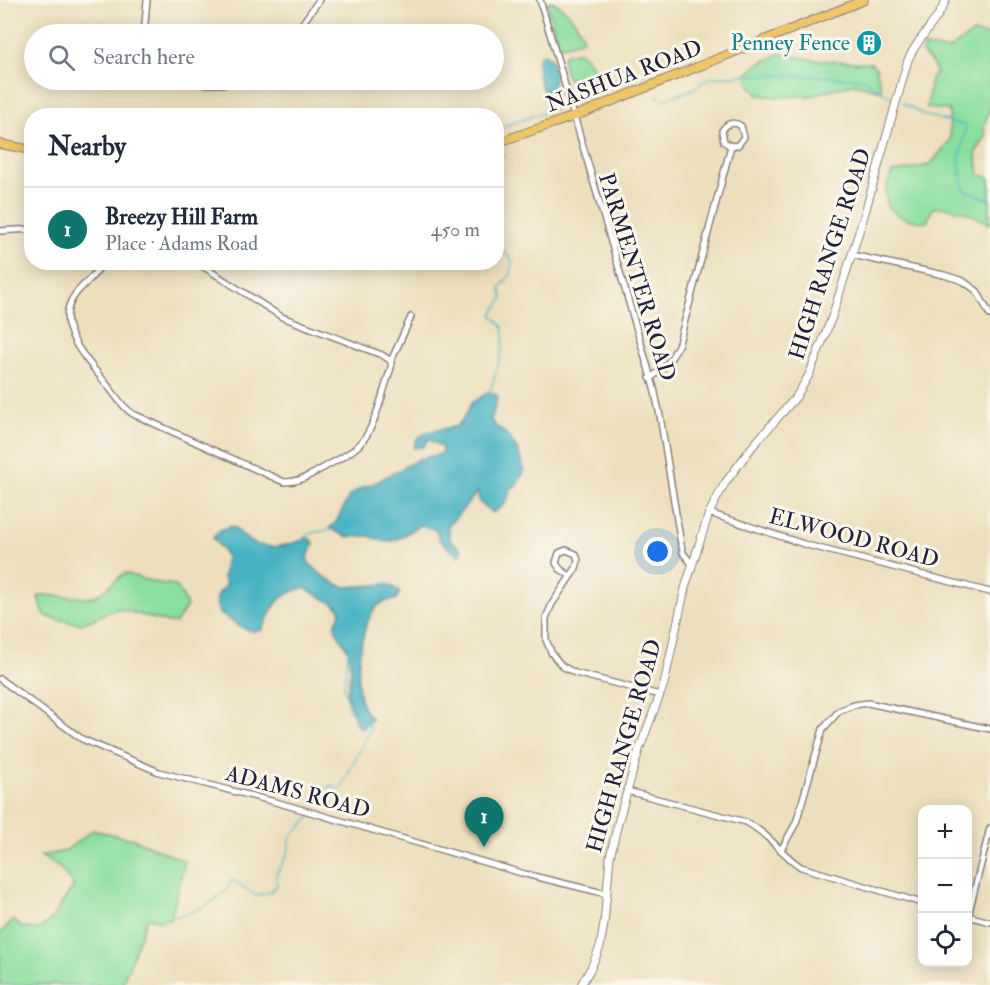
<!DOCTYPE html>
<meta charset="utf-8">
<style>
:root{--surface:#fff;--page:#f2f2f3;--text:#1f2937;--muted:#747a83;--line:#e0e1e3;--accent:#0f766e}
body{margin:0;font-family:"IM FELL Double Pica",serif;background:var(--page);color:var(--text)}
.controls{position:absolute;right:18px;bottom:18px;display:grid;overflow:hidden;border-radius:12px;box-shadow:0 3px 15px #0003}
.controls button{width:54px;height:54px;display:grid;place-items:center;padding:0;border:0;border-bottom:2px solid var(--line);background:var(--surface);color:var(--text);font:30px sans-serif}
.you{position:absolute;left:658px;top:552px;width:21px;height:21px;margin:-15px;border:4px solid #fff;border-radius:50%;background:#1a73e8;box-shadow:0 0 0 9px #1a73e833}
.badge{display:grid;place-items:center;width:39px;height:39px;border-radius:50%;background:var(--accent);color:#fff;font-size:20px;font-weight:700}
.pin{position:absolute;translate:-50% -50px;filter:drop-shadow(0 2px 3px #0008)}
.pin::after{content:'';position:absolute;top:32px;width:21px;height:18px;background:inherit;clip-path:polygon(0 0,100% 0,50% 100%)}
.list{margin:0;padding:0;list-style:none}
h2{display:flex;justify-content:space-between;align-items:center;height:78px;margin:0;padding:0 24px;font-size:26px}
h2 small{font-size:20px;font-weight:400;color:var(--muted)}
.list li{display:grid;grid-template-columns:39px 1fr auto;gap:18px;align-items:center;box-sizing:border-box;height:84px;padding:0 24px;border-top:2px solid var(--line)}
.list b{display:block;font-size:22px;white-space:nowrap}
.list p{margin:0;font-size:20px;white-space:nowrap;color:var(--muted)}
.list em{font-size:20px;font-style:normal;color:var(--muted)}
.icon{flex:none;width:33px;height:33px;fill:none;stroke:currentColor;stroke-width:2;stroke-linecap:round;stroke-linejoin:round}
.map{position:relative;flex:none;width:990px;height:985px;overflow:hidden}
.search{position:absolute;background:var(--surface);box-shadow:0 3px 15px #0003;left:24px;top:24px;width:480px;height:66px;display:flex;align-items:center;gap:15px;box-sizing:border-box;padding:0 21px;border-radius:33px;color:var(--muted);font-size:22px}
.panel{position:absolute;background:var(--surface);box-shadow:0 3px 15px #0003;left:24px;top:108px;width:480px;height:162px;border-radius:24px}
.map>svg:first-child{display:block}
</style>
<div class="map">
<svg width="990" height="985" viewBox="0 0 990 985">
<rect width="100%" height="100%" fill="#fbf7ec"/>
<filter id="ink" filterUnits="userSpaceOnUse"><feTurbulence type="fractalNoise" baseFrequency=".0167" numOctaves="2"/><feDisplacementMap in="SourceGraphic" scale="12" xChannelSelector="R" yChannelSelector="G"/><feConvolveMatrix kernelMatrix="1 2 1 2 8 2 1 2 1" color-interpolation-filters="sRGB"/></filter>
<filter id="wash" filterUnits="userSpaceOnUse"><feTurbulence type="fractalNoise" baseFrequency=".008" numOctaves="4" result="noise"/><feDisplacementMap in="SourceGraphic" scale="24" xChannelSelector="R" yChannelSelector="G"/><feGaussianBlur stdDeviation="1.35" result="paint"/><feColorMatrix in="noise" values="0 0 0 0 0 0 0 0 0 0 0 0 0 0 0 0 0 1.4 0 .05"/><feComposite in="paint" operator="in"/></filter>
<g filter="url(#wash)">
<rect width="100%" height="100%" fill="#eddfbd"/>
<g fill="#8adea0" stroke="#56806e" stroke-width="1.5">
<path d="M551,1c13,5 29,23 32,37l-3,3 -19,5 -3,-2 -10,-35 -1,-6z"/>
<path d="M973,33l17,3v72l-6,17 1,13 -9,14 3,23 11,3v46c-17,-9 -37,-20 -57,-16l-6,14c-33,-1 -52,-17 -35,-49l38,-8 20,-25 -1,-30 -22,-2 4,-30 5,-5 -4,-10 -10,-10 2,-6 24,3z"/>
<path d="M577,52c12,3 13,15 21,25l-3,10 -10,8c-13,-6 -23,-24 -22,-38l5,-4z"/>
<polygon points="780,54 816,60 871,63 876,68 882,91 853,84 809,96 777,97 758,95 749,84 747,74 760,63"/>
<polygon points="125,573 153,582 174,585 178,588 187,606 176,623 169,623 120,609 113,610 82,624 51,618 44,614 38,597 41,595 90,598 99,594"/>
<polygon points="93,830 133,839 185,861 171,918 160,921 147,918 122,985 0,985 0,933 14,920 21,927 39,929 52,919 74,885 60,868 41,856 65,851"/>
</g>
<g fill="#46b2c3" stroke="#346a7f" stroke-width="1.5">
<path d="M544,54l7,4c4,12 6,26 -3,36l-5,-3c-4,-10 -8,-24 -4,-35z"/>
<path d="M489,392l9,4 -7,24c3,7 9,8 14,13 10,9 17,25 19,39l-7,13 -6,3 -5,15 -13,10 -14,-11 -1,-10 -30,34 2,14 12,10 -4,6 -19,-16 -3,-10 -15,-5 -25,15 -10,2 -17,-6 -22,1 -18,-9 7,-6 13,-26 12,-8 12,-4 46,-25 22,-5 1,-7 -14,-8 -5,8 -9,1c2,-20 27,-17 43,-22l10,-13 4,-10z"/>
<path d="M232,526c7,3 9,9 15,13 20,14 42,6 62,-1l5,5 -6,14v5l15,14 12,7 10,4 42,-3 13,7 -4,9c-6,0 -12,1 -17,5 -19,16 -24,72 -19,94 2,7 7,15 12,20l-10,10 -5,-4 -10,-30 4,-26 -3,-19 -12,-19 -1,-6 6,-14 -5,-6 -32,-17c-30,8 -29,18 -42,42 -15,5 -30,-9 -43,-17 -4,-9 -4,-19 5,-25l2,-5 -3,-5 3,-23 -13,-17 7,-8z"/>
</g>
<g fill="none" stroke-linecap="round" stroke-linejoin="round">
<g stroke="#46b2c3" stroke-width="1.5">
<polyline points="656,95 663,100 693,89 709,78 740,75 811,76 864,79 891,98"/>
<path d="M580,98c22,-11 41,-23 67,-23"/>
<polyline points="903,103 924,115 966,126 959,162 964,190 990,199"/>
<polyline points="496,129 559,107"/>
<polyline points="496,157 503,155"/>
<path d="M490,392c4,-14 19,-55 12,-66 -2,-4 -7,-8 -10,-11l11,-17 -3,-10 11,-14 1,-14 -16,-17"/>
<polyline points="304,540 306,536 315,532 332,530"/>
<polyline points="348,651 344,686 349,710 353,713"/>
<polyline points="313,806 317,796 330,785 340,790 371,728 366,723"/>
<path d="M171,918c29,-8 44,-12 62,-38l23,16 14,-4 7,-7 -1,-11 12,-20 2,-16 20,-21"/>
</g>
</g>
</g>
<g filter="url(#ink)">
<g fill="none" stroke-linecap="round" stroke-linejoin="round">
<g stroke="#88807c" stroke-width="8">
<g id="minor">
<polyline points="540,0 654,388 660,416 681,544 683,553 692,564"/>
<polyline points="144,34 147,0"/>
<polyline points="295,34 319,0"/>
<path d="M179,80c21,6 46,5 66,0"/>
<polyline points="0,231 32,229"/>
<polyline points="852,255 944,275 963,281 977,291 990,315"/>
<path d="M102,262c-7,18 -27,25 -33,44 -10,27 24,61 39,80 8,10 14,21 25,28l151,68c16,0 27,-7 39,-14 12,-7 26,-13 36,-23 16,-15 24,-55 32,-77v-7l20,-44"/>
<polyline points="196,262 282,317 382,355 391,361"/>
<path d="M650,378c15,-9 22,-19 29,-35l52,-197 7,-1 6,-8 -3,-11c-7,-5 -15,-3 -19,5l2,11 7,4"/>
<polyline points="709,513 807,545 990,592"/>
<polyline points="570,576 560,569 556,563 559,553 566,550 576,554 578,561 576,568 552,604 546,618 546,640 552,654 562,666 575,673 660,695"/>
<polyline points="0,679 82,739 159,772 279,803 525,874 607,894"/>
<path d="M627,791l119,31c22,11 35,32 55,45l121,36"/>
<polyline points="781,850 796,823 823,729 839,711 854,705 868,703 990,729"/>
<polyline points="968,916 990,828"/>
<polyline points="968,916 990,922"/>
</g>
</g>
<g stroke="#88807c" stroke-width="9">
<path id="tertiary" d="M581,985l10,-17 9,-21 4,-23 6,-67 8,-34 21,-73 25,-66 21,-96 24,-75 16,-30 27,-36 44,-50 13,-22 23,-58 32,-101 44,-156c9,-22 30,-38 38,-60"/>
</g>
<g stroke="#88807c" stroke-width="10">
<g id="primary">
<polyline points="496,143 575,116 864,0"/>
<polyline points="0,144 32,150"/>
</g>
</g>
<use href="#minor" stroke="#fff" stroke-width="5"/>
<use href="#tertiary" stroke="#fff" stroke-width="7"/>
<use href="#primary" stroke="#eec569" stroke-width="8"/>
</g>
</g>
<defs>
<g id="building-disc" transform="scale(1.35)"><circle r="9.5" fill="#0f9aa8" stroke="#fbf7ec"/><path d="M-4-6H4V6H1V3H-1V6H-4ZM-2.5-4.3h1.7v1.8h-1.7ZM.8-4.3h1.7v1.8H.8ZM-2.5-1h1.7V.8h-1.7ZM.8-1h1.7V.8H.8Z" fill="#fff"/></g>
</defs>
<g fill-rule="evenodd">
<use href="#building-disc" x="869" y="43"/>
</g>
<g text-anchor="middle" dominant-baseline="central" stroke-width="6" stroke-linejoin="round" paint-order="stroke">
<g font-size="22" fill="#0d838f" stroke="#fbf7ec" text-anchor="end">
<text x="850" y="43">Penney Fence</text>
</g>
<g font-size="22" fill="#22223b" stroke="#fbf7ec">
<text transform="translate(624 76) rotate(-21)">NASHUA ROAD</text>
<text transform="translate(830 254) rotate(-72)">HIGH RANGE ROAD</text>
<text transform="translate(637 277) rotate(73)">PARMENTER ROAD</text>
<text transform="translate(854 538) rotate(15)">ELWOOD ROAD</text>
<text transform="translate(624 746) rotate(-74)">HIGH RANGE ROAD</text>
<text transform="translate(298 792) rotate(15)">ADAMS ROAD</text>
</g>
</g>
</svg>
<div class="controls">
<button>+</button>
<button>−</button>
<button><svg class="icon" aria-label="locate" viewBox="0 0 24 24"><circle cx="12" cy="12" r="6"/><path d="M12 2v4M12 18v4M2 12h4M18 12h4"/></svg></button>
</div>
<div class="you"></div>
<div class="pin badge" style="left:484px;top:847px">1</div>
<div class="search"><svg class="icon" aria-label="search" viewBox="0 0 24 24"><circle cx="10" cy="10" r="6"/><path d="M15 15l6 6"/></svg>Search here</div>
<section class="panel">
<h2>Nearby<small></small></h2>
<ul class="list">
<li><span class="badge">1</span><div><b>Breezy Hill Farm</b><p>Place · Adams Road</p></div><em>450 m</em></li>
</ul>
</section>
</div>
